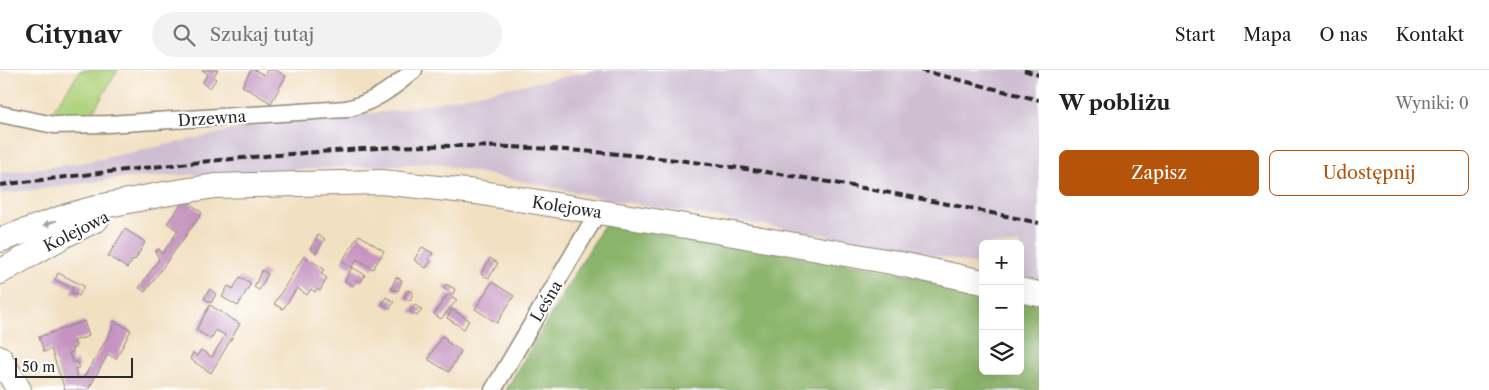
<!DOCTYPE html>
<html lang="pl">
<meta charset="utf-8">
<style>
:root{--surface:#fff;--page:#f2f2f2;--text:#202124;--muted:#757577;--line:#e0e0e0;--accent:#b45309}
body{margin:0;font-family:"Libre Caslon Text",serif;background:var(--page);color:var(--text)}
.controls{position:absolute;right:15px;bottom:15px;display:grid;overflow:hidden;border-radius:8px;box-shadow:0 5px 20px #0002}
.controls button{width:45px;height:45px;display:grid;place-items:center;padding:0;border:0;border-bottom:1px solid var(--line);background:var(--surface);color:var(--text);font:25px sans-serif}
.scale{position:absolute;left:15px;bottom:12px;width:118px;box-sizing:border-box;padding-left:5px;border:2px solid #2b2b2b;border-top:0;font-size:14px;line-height:18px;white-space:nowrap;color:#2b2b2b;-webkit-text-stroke:4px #fff;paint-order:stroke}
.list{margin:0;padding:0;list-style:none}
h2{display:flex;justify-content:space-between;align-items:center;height:65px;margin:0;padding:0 20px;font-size:21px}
h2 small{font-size:16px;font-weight:400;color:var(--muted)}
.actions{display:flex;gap:10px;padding:15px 20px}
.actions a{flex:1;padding:11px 0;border:1px solid var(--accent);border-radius:8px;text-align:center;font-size:18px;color:var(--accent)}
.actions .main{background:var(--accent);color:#fff}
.icon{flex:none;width:28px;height:28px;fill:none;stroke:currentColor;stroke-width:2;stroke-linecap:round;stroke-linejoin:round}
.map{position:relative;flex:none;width:1039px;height:320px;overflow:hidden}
header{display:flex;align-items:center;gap:30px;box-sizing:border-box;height:70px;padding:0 25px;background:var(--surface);border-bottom:1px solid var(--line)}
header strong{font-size:24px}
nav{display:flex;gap:28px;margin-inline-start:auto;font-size:18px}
.search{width:350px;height:45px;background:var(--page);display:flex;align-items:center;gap:12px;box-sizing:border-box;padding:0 18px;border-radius:28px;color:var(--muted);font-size:19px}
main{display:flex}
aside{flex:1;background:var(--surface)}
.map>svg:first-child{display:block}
</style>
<header>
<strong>Citynav</strong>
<div class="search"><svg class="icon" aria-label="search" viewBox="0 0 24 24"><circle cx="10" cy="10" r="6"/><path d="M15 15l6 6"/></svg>Szukaj tutaj</div>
<nav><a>Start</a><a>Mapa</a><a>O nas</a><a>Kontakt</a></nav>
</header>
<main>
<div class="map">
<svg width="1039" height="320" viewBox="0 0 1039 320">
<rect width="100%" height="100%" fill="#fff"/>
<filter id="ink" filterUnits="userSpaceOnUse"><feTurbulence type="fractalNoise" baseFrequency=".02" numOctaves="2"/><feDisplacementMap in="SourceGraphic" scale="10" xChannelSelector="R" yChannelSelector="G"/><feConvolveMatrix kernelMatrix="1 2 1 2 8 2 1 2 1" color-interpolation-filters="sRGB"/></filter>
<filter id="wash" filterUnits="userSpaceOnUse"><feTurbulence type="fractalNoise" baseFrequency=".0096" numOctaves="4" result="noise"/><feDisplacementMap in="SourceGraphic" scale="20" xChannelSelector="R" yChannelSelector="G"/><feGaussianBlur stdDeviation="1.12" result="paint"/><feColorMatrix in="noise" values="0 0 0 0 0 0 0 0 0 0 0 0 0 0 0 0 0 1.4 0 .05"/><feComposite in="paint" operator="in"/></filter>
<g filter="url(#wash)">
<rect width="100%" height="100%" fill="#f2e0c2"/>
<polygon fill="#cebed1" points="596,0 1039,0 1039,210 1020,205 1020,174 983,174 983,196 903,178 623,132 433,93 123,108 0,124 0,103 82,93 257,55 394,41"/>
<polygon fill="#add27b" stroke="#6c7e53" points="81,0 118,0 89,48 49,46"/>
<polygon fill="#8ab46b" stroke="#5a704b" points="604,155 878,198 983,221 983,301 1020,301 1020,230 1039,234 1039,320 506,320"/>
<g id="blocks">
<g fill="#c493bf">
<polygon points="202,0 218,0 213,7 216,9 210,18 202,13 208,4"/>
<polygon points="251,0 255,0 264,5 267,0 276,0 286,6 271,33 242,16"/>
<polygon points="185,129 202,143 145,222 139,218 159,189 155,181 159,179 162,184 178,161 167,153"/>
<polygon points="125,159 145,172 135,190 134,189 127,198 108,186"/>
<polygon points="318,165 325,169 316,183 310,179"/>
<polygon points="359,165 384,181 373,199 357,189 351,198 342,191"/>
<polygon points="422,177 433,183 429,189 431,191 426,198 414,190"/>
<polygon points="304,186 324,199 321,204 327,208 320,221 317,219 315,222 311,219 307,225 297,218 283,239 274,234"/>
<polygon points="490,188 498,193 489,208 481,204"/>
<polygon points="352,197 365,205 361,212 357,210 353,216 345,211"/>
<polygon points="262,200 268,204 259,220 254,217"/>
<polygon points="58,203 84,216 79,226 71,222 73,218 55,210"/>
<polygon points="240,207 251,213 238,236 222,227 228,216 233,219"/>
<polygon points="396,207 402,210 398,221 391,219"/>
<polygon points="492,212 514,226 497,253 475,239"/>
<polygon points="446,214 455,219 453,224 443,218"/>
<polygon points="210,219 216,224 211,233 204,228"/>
<polygon points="407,220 413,222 410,231 404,228"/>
<polygon points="448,224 457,230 441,249 434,244"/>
<polygon points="386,227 394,232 390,239 382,234"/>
<polygon points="210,235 240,254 211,303 190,289 193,283 197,286 201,280 212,287 225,265 216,260 211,269 196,260"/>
<polygon points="415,235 422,240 417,246 410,241"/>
<polygon points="452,239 469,250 464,259 447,248"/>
<polygon points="84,251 89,266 74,271 76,277 72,278 73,282 69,283 73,293 77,291 80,297 75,299 78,309 84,307 97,286 113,257 111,256 114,251 131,260 116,289 108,284 88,320 65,320 51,279 44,282 39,267"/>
<polygon points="442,266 447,269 446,271 461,281 449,302 429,290 429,287"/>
</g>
</g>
</g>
<g filter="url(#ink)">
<use href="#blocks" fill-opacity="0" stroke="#8e8676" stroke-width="1"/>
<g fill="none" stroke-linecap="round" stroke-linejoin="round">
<g stroke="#8e8676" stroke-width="19">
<g id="street">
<path d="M0,44l54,11 54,-1 238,-15c27,-6 47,-21 68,-39"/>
<polyline points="493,320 598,142"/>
</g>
</g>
<g stroke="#8e8676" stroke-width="26">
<g id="secondary">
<polyline points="0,170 70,145 103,136 164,124 215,116 381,112 476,122 716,161 891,192 983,212"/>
<polyline points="0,202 65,165 97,149"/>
<polyline points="1020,220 1039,224"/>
<polyline points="0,288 19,320"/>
</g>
</g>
<use href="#street" stroke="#fff" stroke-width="16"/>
<use href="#secondary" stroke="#fff" stroke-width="24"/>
<g stroke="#2b2b2b" stroke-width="4" stroke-dasharray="8 4" stroke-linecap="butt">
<polyline points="920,0 1039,30"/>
<polyline points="1024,0 1039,5"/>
<path d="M0,115c106,-13 213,-26 319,-33 46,-3 91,-7 137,-6 197,1 391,36 583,77"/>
</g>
</g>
<defs><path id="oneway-solid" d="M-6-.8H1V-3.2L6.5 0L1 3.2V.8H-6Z" transform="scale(1.25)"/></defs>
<use fill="#a0a0a0" href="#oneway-solid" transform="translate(50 153) rotate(160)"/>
</g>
<g text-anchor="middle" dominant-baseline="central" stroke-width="4.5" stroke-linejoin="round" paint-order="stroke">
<g font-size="16" fill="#2b2b2b" stroke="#fff">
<text transform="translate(212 48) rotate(-4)">Drzewna</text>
<text transform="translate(567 137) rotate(9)">Kolejowa</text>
<text transform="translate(76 161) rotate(-27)">Kolejowa</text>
<text transform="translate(546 231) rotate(-59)">Leśna</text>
</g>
</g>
</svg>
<div class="controls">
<button>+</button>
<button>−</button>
<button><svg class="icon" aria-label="layers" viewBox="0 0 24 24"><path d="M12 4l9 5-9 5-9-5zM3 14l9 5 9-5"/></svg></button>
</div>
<div class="scale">50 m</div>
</div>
<aside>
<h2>W pobliżu<small>Wyniki: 0</small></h2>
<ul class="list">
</ul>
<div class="actions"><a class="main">Zapisz</a><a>Udostępnij</a></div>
</aside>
</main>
